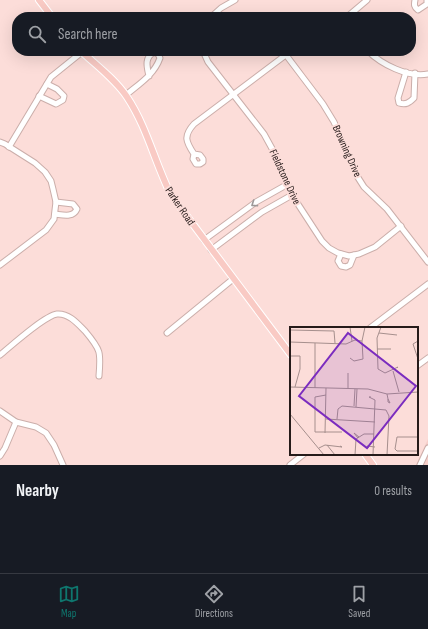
<!DOCTYPE html>
<style>
:root{--surface:#171b24;--page:#20242c;--text:#f1f3f6;--muted:#9ea1a6;--line:#363941;--accent:#0f766e}
body{margin:0;font-family:"Sofia Sans Condensed",sans-serif;background:var(--page);color:var(--text)}
.list{margin:0;padding:0;list-style:none}
h2{display:flex;justify-content:space-between;align-items:center;height:52px;margin:0;padding:0 16px;font-size:17px}
h2 small{font-size:13px;font-weight:400;color:var(--muted)}
.icon{flex:none;width:22px;height:22px;fill:none;stroke:currentColor;stroke-width:2;stroke-linecap:round;stroke-linejoin:round}
.map{position:relative;flex:none;width:428px;height:465px;overflow:hidden}
.search{position:absolute;background:var(--surface);box-shadow:0 4px 16px #0002;left:12px;right:12px;top:12px;height:44px;display:flex;align-items:center;gap:10px;box-sizing:border-box;padding:0 14px;border-radius:16px;color:var(--muted);font-size:15px}
.sheet{height:108px;background:var(--surface)}
nav{display:flex;justify-content:space-around;align-items:center;box-sizing:border-box;height:56px;border-top:1px solid var(--line);background:var(--surface);font-size:11px;color:var(--muted)}
nav a{display:grid;justify-items:center;gap:2px}
nav .on{color:var(--accent)}
.map>svg:first-child{display:block}
</style>
<div class="map">
<svg width="428" height="465" viewBox="0 0 428 465">
<rect width="100%" height="100%" fill="#fcddd9"/>
<polygon fill="#f6cfca" points="428,439 428,465 416,465"/>
<g fill="none" stroke-linecap="round" stroke-linejoin="round">
<g stroke="#cbaeaa" stroke-width="7">
<g id="minor">
<path d="M415,0c-1,5 -1,7 3,10l9,-6v-4"/>
<polyline points="211,17 221,8 235,0"/>
<polyline points="347,17 367,0"/>
<polyline points="203,51 208,62 264,134 275,154 292,195 322,241 329,248 338,253 349,256 359,254 375,247 401,226"/>
<path d="M368,51c13,13 40,27 60,23"/>
<polyline points="286,55 323,104 334,122 357,176 364,187 387,209 428,262"/>
<path d="M406,72l-8,26 1,5c7,2 10,0 15,-5l1,-25"/>
<path d="M126,95c13,-11 28,-20 34,-37l-2,-4 -4,-2c-10,6 -7,15 -5,24"/>
<polyline points="39,96 56,104 63,100 64,96 57,89 47,84"/>
<polyline points="0,142 5,144 35,163 45,172 51,181 53,189 56,202 55,210 54,219 46,230 0,265"/>
<polyline points="9,147 51,77 82,52"/>
<path d="M194,154l6,1 3,4v3l-3,2h-4l-3,-5 1,-5c-8,-12 -11,-18 0,-30l97,-73"/>
<path d="M55,214c8,1 18,4 22,-5l-4,-5 -17,-2"/>
<polyline points="204,240 256,202 288,184"/>
<polyline points="211,250 262,212 292,195"/>
<polyline points="341,254 338,261 341,266 346,267 350,265 354,255"/>
<polyline points="370,328 428,284"/>
<polyline points="167,333 233,279"/>
<path d="M0,355c11,-9 44,-39 57,-41 12,-1 21,10 28,17 16,19 16,21 14,45"/>
<polyline points="417,366 428,358"/>
<polyline points="0,411 16,422 36,427 46,433 54,445 63,465"/>
<polyline points="0,456 5,448 16,422"/>
<polyline points="290,465 304,454"/>
<polyline points="420,465 428,448"/>
</g>
</g>
<g stroke="#fff" stroke-width="8">
<g id="major">
<polyline points="39,0 52,17"/>
<path d="M81,51c16,15 34,28 46,46 20,30 28,66 44,98l120,160"/>
<polyline points="365,454 373,465"/>
</g>
</g>
<use href="#minor" stroke="#fff" stroke-width="5"/>
<use href="#major" stroke="#f9cac4" stroke-width="6"/>
</g>
<defs><path id="oneway-chevron" d="M-2-3.5L2.5 0L-2 3.5" fill="none" stroke-width="1.6" stroke-linecap="round" stroke-linejoin="round"/></defs>
<use stroke="#9d9898" href="#oneway-chevron" transform="translate(254 204) rotate(146)"/>
<g text-anchor="middle" dominant-baseline="central" stroke-width="4" stroke-linejoin="round" paint-order="stroke">
<g font-size="11" fill="#261b1a" stroke="#fcddd9">
<text transform="translate(347 151) rotate(66)">Browning Drive</text>
<text transform="translate(285 177) rotate(65)">Fieldstone Drive</text>
<text transform="translate(180 206) rotate(56)">Parker Road</text>
</g>
</g>
<g transform="translate(290 327)">
<rect width="128" height="128" fill="#fcddd9"/>
<path fill="none" stroke="#a68f8d" stroke-width="1" d="M60,0l2,14M91,0l-4,11 1,31 7,4 13,-6 -1,1M0,3l44,1 1,12M89,6l18,2M72,14l3,-14M128,14l-5,3 5,15M0,15l56,2 9,-4 7,1 1,18 -9,2 -4,-3M87,22h14M0,29h10v13l-5,18M103,44l6,21M58,46v15M0,60l78,2 19,5 31,-2M25,61v-45M97,67l1,5v3l2,1 -2,-4M36,68l-11,2v35h27M81,70h-2l6,3 -2,55M64,79l1,-17M66,80l1,-18M0,87l34,41M36,92l49,3M47,92l1,-10 4,-3 44,4 3,6 -2,39M35,106l1,-45M128,110h-21l-2,12 2,2h21M68,111l-4,-5 5,4M37,118l8,10M79,120l-2,1v-2l8,1M29,121l6,-3 17,2 -2,-1M65,128l1,-16 8,-5h10"/>
<path fill="#7b2cbf" fill-opacity="0.15" stroke="#7b2cbf" stroke-width="2" d="M58,6l68,53 -49,62 -68,-52z"/>
<rect width="128" height="128" fill="none" stroke="#261b1a" stroke-width="2"/>
</g>
</svg>
<div class="search"><svg class="icon" aria-label="search" viewBox="0 0 24 24"><circle cx="10" cy="10" r="6"/><path d="M15 15l6 6"/></svg>Search here</div>
</div>
<section class="sheet">
<h2>Nearby<small>0 results</small></h2>
<ul class="list">
</ul>
</section>
<nav>
<a class="on"><svg class="icon" aria-label="map" viewBox="0 0 24 24"><path d="M3 6l6-2 6 2 6-2v14l-6 2-6-2-6 2zM9 4v14M15 6v14"/></svg>Map</a>
<a><svg class="icon" aria-label="directions" viewBox="0 0 24 24"><path d="M12 3l9 9-9 9-9-9zM9 14v-3h6M13 9l2 2-2 2"/></svg>Directions</a>
<a><svg class="icon" aria-label="saved" viewBox="0 0 24 24"><path d="M7 4h10v16l-5-4-5 4z"/></svg>Saved</a>
</nav>
